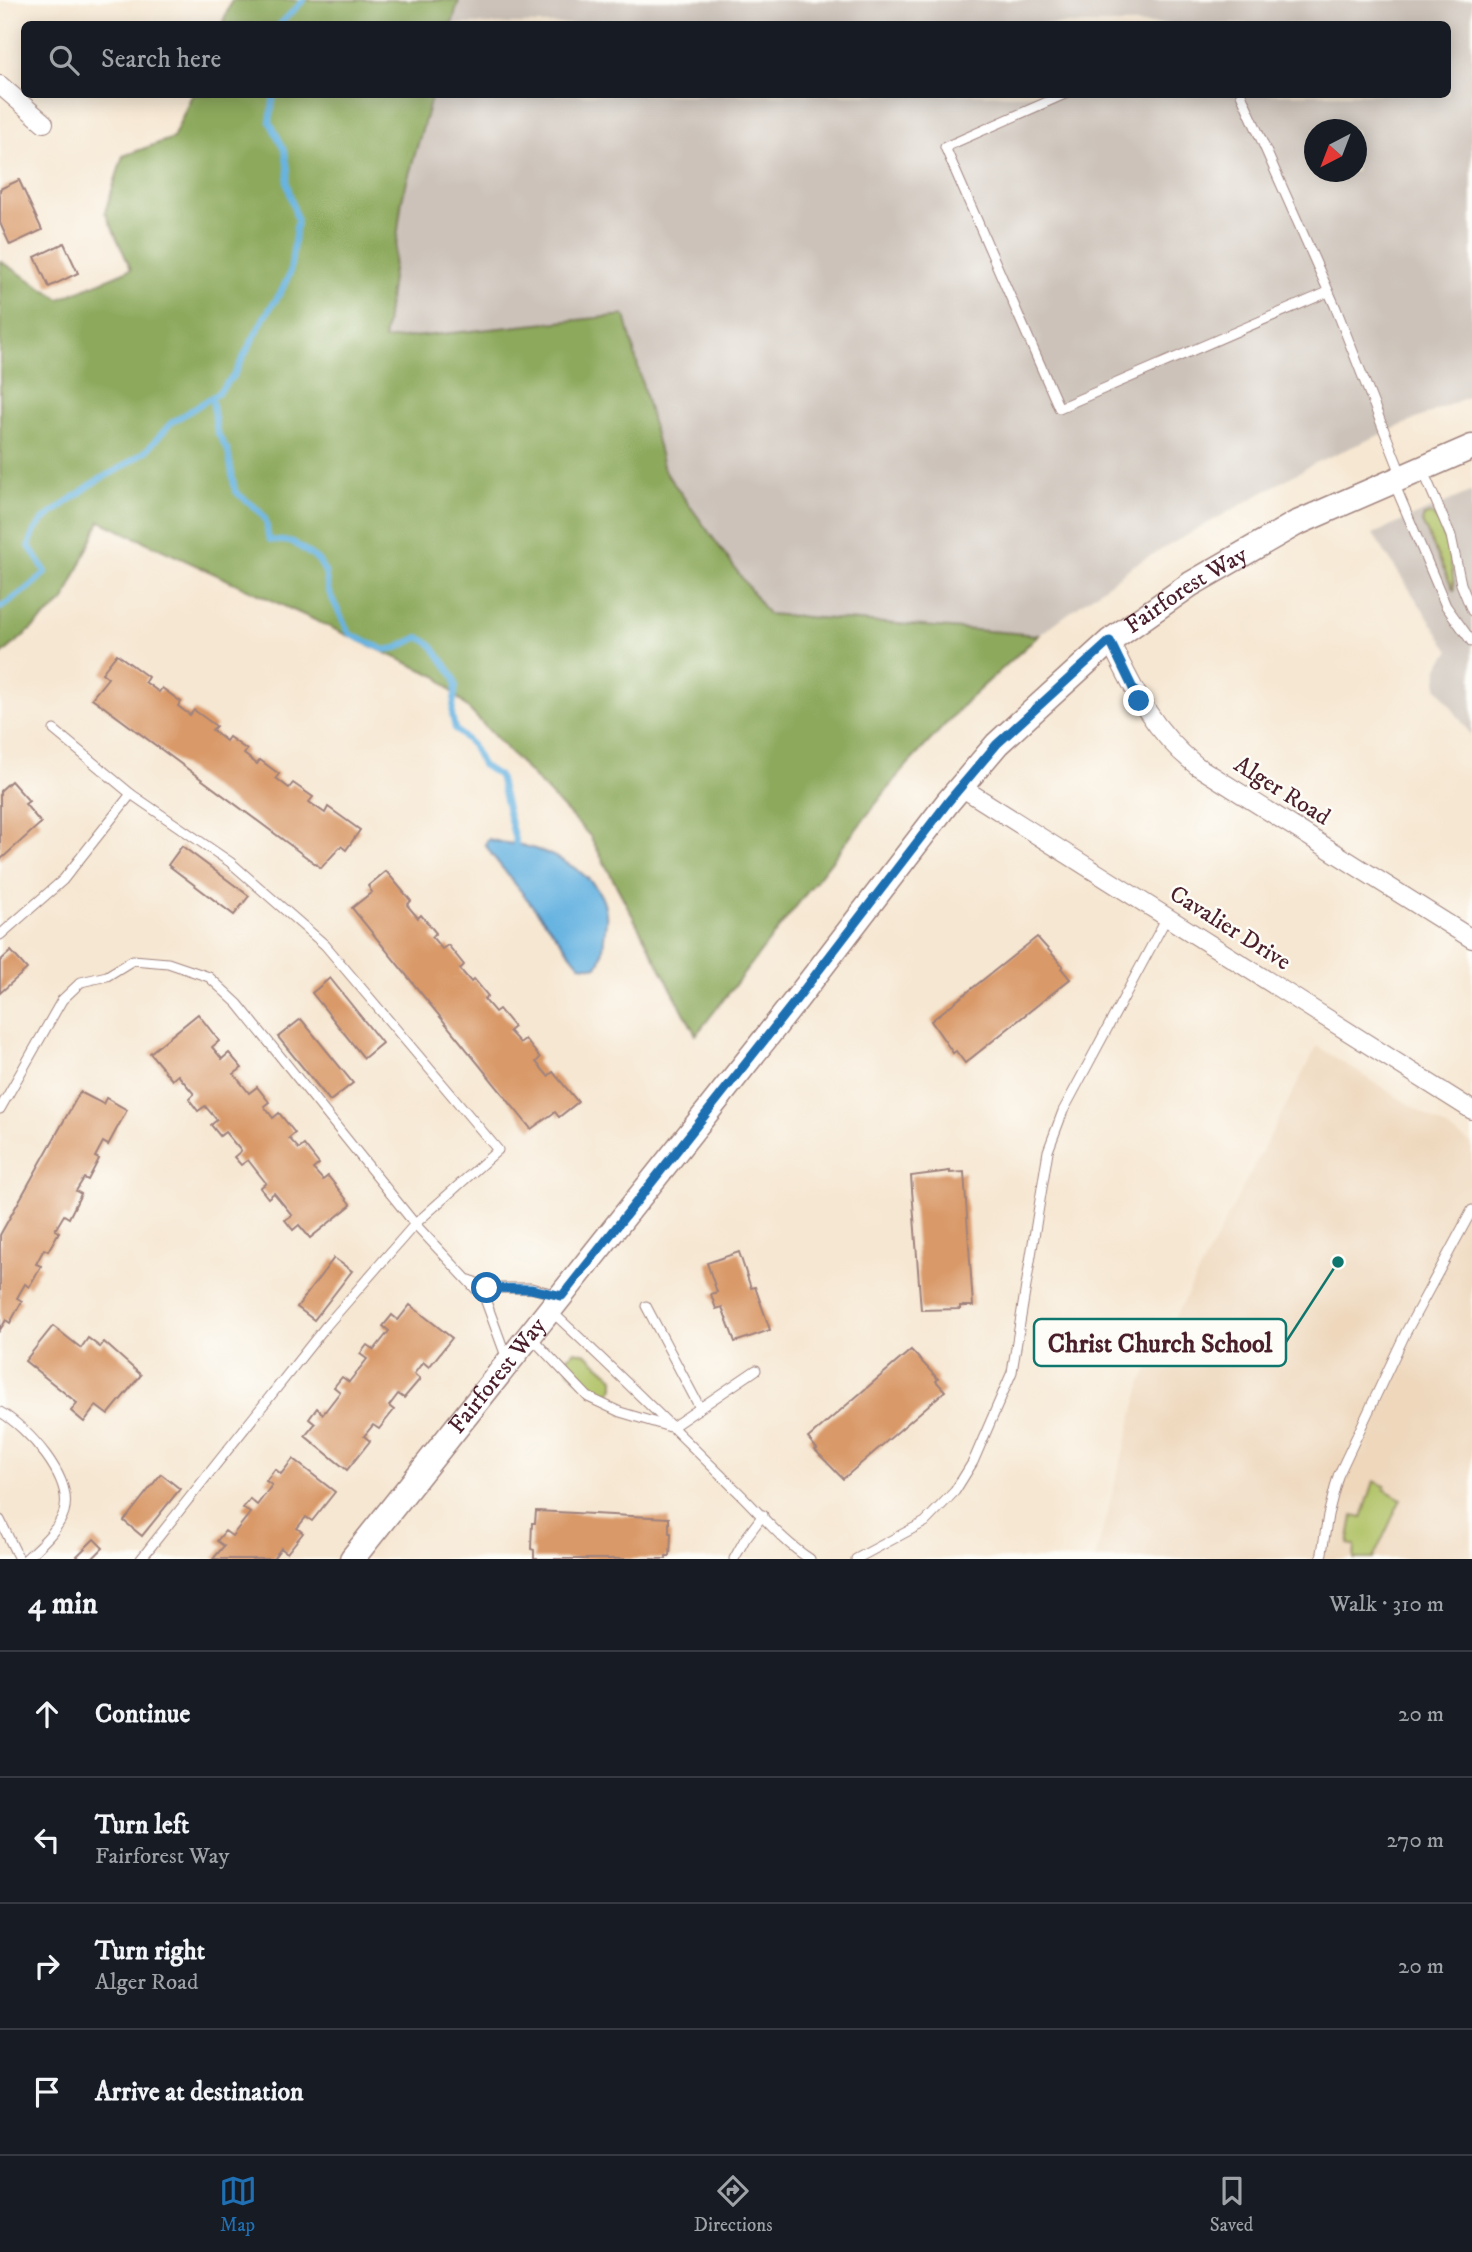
<!DOCTYPE html>
<meta charset="utf-8">
<style>
:root{--surface:#171b24;--page:#20242c;--text:#f1f3f6;--muted:#9ea1a6;--line:#363941;--accent:#1f6fb2}
body{margin:0;font-family:"IM FELL DW Pica",serif;background:var(--page);color:var(--text)}
.compass{position:absolute;left:1304px;top:119px;width:63px;height:63px;border-radius:50%;background:var(--surface);box-shadow:0 4px 18px #0003;rotate:222deg}
.stop{position:absolute;width:21px;height:21px;margin:-16px;border:5px solid #1f6fb2;border-radius:50%;background:#fff}
.stop.end{background:#1f6fb2;border-color:#fff;box-shadow:0 2px 7px #0008}
.list{margin:0;padding:0;list-style:none}
h2{display:flex;justify-content:space-between;align-items:center;height:91px;margin:0;padding:0 28px;font-size:30px}
h2 small{font-size:23px;font-weight:400;color:var(--muted)}
.list li{display:grid;grid-template-columns:46px 1fr auto;gap:21px;align-items:center;box-sizing:border-box;height:126px;padding:0 28px;border-top:2px solid var(--line)}
.list b{display:block;font-size:26px;white-space:nowrap}
.list p{margin:0;font-size:23px;white-space:nowrap;color:var(--muted)}
.list em{font-size:23px;font-style:normal;color:var(--muted)}
.icon{flex:none;width:38px;height:38px;fill:none;stroke:currentColor;stroke-width:2;stroke-linecap:round;stroke-linejoin:round}
.map{position:relative;flex:none;width:1472px;height:1559px;overflow:hidden}
.search{position:absolute;background:var(--surface);box-shadow:0 4px 18px #0003;left:21px;right:21px;top:21px;height:77px;display:flex;align-items:center;gap:18px;box-sizing:border-box;padding:0 24px;border-radius:10px;color:var(--muted);font-size:26px}
.sheet{height:595px;background:var(--surface)}
nav{display:flex;justify-content:space-around;align-items:center;box-sizing:border-box;height:98px;border-top:2px solid var(--line);background:var(--surface);font-size:19px;color:var(--muted)}
nav a{display:grid;justify-items:center;gap:4px}
nav .on{color:var(--accent)}
.map>svg:first-child{display:block}
</style>
<div class="map">
<svg width="1472" height="1559" viewBox="0 0 1472 1559">
<rect width="100%" height="100%" fill="#fdfcf7"/>
<filter id="ink" filterUnits="userSpaceOnUse"><feTurbulence type="fractalNoise" baseFrequency=".0143" numOctaves="2"/><feDisplacementMap in="SourceGraphic" scale="14" xChannelSelector="R" yChannelSelector="G"/><feConvolveMatrix kernelMatrix="1 2 1 2 8 2 1 2 1" color-interpolation-filters="sRGB"/></filter>
<filter id="wash" filterUnits="userSpaceOnUse"><feTurbulence type="fractalNoise" baseFrequency=".00686" numOctaves="4" result="noise"/><feDisplacementMap in="SourceGraphic" scale="28" xChannelSelector="R" yChannelSelector="G"/><feGaussianBlur stdDeviation="1.57" result="paint"/><feColorMatrix in="noise" values="0 0 0 0 0 0 0 0 0 0 0 0 0 0 0 0 0 1.4 0 .05"/><feComposite in="paint" operator="in"/></filter>
<g filter="url(#wash)">
<rect width="100%" height="100%" fill="#f6e7d2"/>
<polygon fill="#eed7bb" points="1317,1046 1472,1144 1472,1559 1095,1559 1142,1381"/>
<g fill="#ccc2b9" fill-rule="evenodd">
<path d="M459,0h1013v395l-155,67 -183,103 -95,70 -271,-21 -104,-144 -39,-155 -242,25 19,-141 30,-104 1016,-1v-70h-996zM1314,130h42v42h-42z"/>
<polygon points="1472,491 1472,736 1437,687 1438,667 1450,651 1373,534"/>
</g>
<g fill="#b1c367" stroke="#7e7149" stroke-width="2">
<path d="M1431,514c14,7 23,62 23,77l-32,-69 2,-6z"/>
<polygon points="575,1351 586,1354 614,1378 614,1387 609,1394 598,1395 568,1370 566,1359"/>
<polygon points="1374,1481 1385,1486 1384,1489 1401,1499 1373,1559 1354,1559 1355,1546 1348,1544 1353,1516 1362,1518"/>
</g>
<g fill="#8ca95c" stroke="#6b6444" stroke-width="2">
<polygon points="232,0 459,0 452,24 222,24"/>
<polygon points="192,95 432,95 402,199 384,340 625,315 664,470 768,614 1039,635 968,700 900,773 696,1035 590,836 438,677 100,521 64,601 0,656 0,261 60,299 131,269 105,212 123,156 173,138"/>
</g>
<path fill="#68b4e1" stroke="#596a86" stroke-width="2" d="M489,839c9,4 22,4 32,6 32,8 82,30 85,69 1,5 -1,11 -1,16 -2,13 -1,26 -8,37l-17,-2 -88,-110 -7,-11z"/>
<g fill="none" stroke-linecap="round" stroke-linejoin="round">
<g stroke="#68b4e1" stroke-width="6">
<polyline points="280,24 304,0"/>
<path d="M212,399l5,33 11,19 7,40c10,10 23,15 30,28 4,7 0,14 5,21l23,2 25,18 7,12 3,18 21,43 5,3 31,14 12,-2 22,-11 12,7 23,33 2,9 -4,28 3,15 17,16 10,20 17,11 17,68"/>
<polyline points="0,608 31,586 46,572 29,546 34,532 43,520 96,481 119,469 146,451 171,423 217,394 234,375 265,316 281,292 290,273 297,220 287,183 288,170 285,151 270,122 274,94"/>
</g>
</g>
<g id="blocks">
<g fill="#d99968">
<polygon points="19,180 42,230 10,245 0,223 0,189"/>
<polygon points="64,243 78,273 49,287 35,257"/>
<polygon points="117,654 148,677 145,682 159,692 162,688 181,702 178,706 190,715 194,710 216,726 212,730 226,741 229,737 247,750 244,754 257,764 260,760 279,774 276,778 289,788 293,783 313,797 309,802 325,813 328,807 360,830 346,850 341,846 321,868 92,698 108,678 102,673"/>
<polygon points="11,781 29,801 25,804 41,823 0,860 0,791"/>
<polygon points="182,846 249,896 234,915 168,865"/>
<polygon points="386,871 411,901 407,905 418,918 421,915 436,933 432,937 442,949 448,945 464,965 460,969 471,982 474,979 488,996 484,999 495,1012 499,1009 514,1027 509,1031 520,1043 525,1039 540,1058 536,1062 548,1076 553,1072 578,1102 559,1117 555,1112 531,1129 352,908 372,892 368,886"/>
<polygon points="1037,937 1063,966 1061,968 1070,979 965,1063 956,1051 953,1053 931,1021"/>
<polygon points="11,951 27,969 0,993 0,961"/>
<polygon points="330,978 382,1043 364,1058 312,993"/>
<polygon points="198,1014 219,1041 212,1047 222,1059 229,1053 242,1068 234,1074 249,1093 257,1087 269,1102 264,1106 273,1118 279,1113 295,1133 289,1138 299,1149 304,1145 319,1164 313,1169 323,1180 328,1176 351,1205 310,1238 299,1225 293,1230 285,1220 292,1215 274,1193 268,1198 260,1188 266,1183 248,1160 241,1165 234,1157 241,1151 225,1132 220,1136 211,1125 217,1120 205,1106 198,1111 189,1099 194,1094 178,1075 172,1080 150,1053"/>
<polygon points="301,1019 353,1083 330,1101 278,1037"/>
<polygon points="80,1092 103,1104 106,1098 127,1110 108,1145 103,1142 95,1157 99,1159 88,1180 84,1178 76,1191 81,1194 69,1218 64,1215 55,1230 59,1232 48,1251 44,1249 36,1264 41,1266 29,1287 25,1284 17,1298 22,1301 10,1323 6,1320 0,1330 0,1235"/>
<polygon points="950,1171 950,1173 964,1172 973,1306 960,1306 960,1309 921,1310 911,1176"/>
<polygon points="739,1252 751,1288 755,1287 770,1330 735,1342 722,1307 716,1309 711,1294 717,1292 707,1263"/>
<polygon points="334,1258 352,1271 314,1320 297,1307"/>
<polygon points="410,1305 452,1338 429,1367 423,1362 414,1374 420,1379 404,1398 398,1394 389,1406 394,1410 379,1429 373,1425 364,1436 370,1441 347,1470 305,1436 315,1424 309,1419 317,1408 323,1414 340,1392 334,1387 342,1377 349,1382 367,1359 360,1354 367,1345 374,1350 389,1331 383,1326 392,1315 398,1320"/>
<polygon points="53,1326 81,1348 88,1338 100,1347 104,1342 141,1375 108,1415 96,1406 84,1422 71,1411 77,1403 25,1361"/>
<polygon points="911,1350 938,1379 936,1381 945,1391 843,1479 815,1450 817,1449 808,1438"/>
<polygon points="293,1459 335,1492 312,1521 306,1517 297,1528 303,1533 287,1553 281,1548 273,1559 213,1559 224,1546 217,1541 225,1531 232,1536 250,1513 243,1508 250,1499 257,1505 272,1485 266,1481 275,1469 281,1474"/>
<polygon points="161,1474 180,1489 142,1536 124,1521"/>
<polygon points="536,1511 669,1518 669,1533 671,1533 670,1556 666,1556 666,1559 534,1559 534,1550 531,1549 532,1523 535,1523"/>
<polygon points="94,1539 103,1548 92,1559 80,1559 77,1556"/>
</g>
</g>
</g>
<g filter="url(#ink)">
<use href="#blocks" fill-opacity="0" stroke="#a0837e" stroke-width="2"/>
<g fill="none" stroke-linecap="round" stroke-linejoin="round">
<g stroke="#a0837e" stroke-width="11">
<g id="lane">
<polyline points="1065,94 945,147 1059,408 1328,292"/>
<polyline points="1241,94 1335,306 1402,476"/>
<polyline points="1423,471 1451,536 1461,584 1472,611"/>
<polyline points="1394,483 1446,606 1472,642"/>
<polyline points="54,730 131,794"/>
<polyline points="0,935 63,880 131,794 230,862 325,945 498,1150 415,1224 326,1326 141,1559"/>
<polyline points="0,1109 62,1000 81,982 107,976 133,960 168,963 209,977 238,1004 415,1224 485,1299 507,1359"/>
<polyline points="470,1280 487,1288 531,1288 559,1295"/>
<polyline points="646,1306 700,1408"/>
<path d="M551,1311c62,57 121,116 181,175 26,24 48,54 78,73"/>
<polyline points="530,1336 588,1397 620,1412 670,1427"/>
<path d="M0,1412c27,15 74,66 64,100 -6,19 -25,34 -38,47"/>
<polyline points="672,1427 756,1370"/>
<polyline points="0,1520 19,1559"/>
<polyline points="734,1559 745,1539 763,1515"/>
<polyline points="856,1559 925,1522 955,1491 973,1462 1012,1372 1048,1151 1063,1111 1167,917"/>
<polyline points="1321,1559 1328,1515 1338,1476 1406,1332 1472,1210"/>
</g>
</g>
<g stroke="#a0837e" stroke-width="20">
<g id="street">
<polyline points="0,85 44,123"/>
<path d="M1110,641c24,50 43,90 87,125l275,173"/>
<polyline points="961,787 1472,1110"/>
</g>
</g>
<g stroke="#a0837e" stroke-width="27">
<g id="secondary">
<path id="s1" d="M352,1559l444,-559 152,-198 49,-58 113,-103 81,-57 104,-60 177,-77"/>
</g>
</g>
<use href="#lane" stroke="#fff" stroke-width="9"/>
<use href="#street" stroke="#fff" stroke-width="18"/>
<use href="#secondary" stroke="#fff" stroke-width="24"/>
</g>
</g>
<g fill="none" stroke-linecap="round" stroke-linejoin="round" filter="url(#ink)">
<polyline stroke="#1f6fb2" stroke-width="9" points="487,1288 531,1289 562,1296 796,1000 948,802 997,744 1110,641 1139,701"/>
</g>
<g text-anchor="middle" dominant-baseline="central" stroke-width="5" stroke-linejoin="round" paint-order="stroke">
<g font-size="24" fill="#4a1f2b" stroke="#fdfcf7">
<text stroke="none"><textPath href="#s1" startOffset="1284">Fairforest Way</textPath></text>
<text transform="translate(1282 791) rotate(32)">Alger Road</text>
<text transform="translate(1230 928) rotate(32)">Cavalier Drive</text>
<text stroke="none"><textPath href="#s1" startOffset="234">Fairforest Way</textPath></text>
</g>
</g>
<path fill="none" stroke="#0f766e" stroke-width="2.5" d="M1338 1262L1286 1342"/>
<circle fill="#0f766e" stroke="#fdfcf7" stroke-width="2.5" cx="1338" cy="1262" r="7"/>
<rect fill="#fdfcf7" stroke="#0f766e" stroke-width="2.5" x="1034" y="1319" width="252" height="47" rx="7"/>
<g font-size="26" text-anchor="middle" font-weight="bold" fill="#4a1f2b">
<text x="1160" y="1352">Christ Church School</text>
</g>
</svg>
<svg class="compass" viewBox="-18 -18 36 36"><path d="M0-13l5 13h-10z" fill="#e53935"/><path d="M0 13l5-13h-10z" fill="#9ea1a6"/></svg>
<div class="stop" style="left:487px;top:1288px"></div>
<div class="stop end" style="left:1139px;top:701px"></div>
<div class="search"><svg class="icon" aria-label="search" viewBox="0 0 24 24"><circle cx="10" cy="10" r="6"/><path d="M15 15l6 6"/></svg>Search here</div>
</div>
<section class="sheet">
<h2>4 min<small>Walk · 310 m</small></h2>
<ul class="list">
<li><svg class="icon" aria-label="ahead" viewBox="0 0 24 24"><path d="M12 20V5M6 11l6-6 6 6"/></svg><div><b>Continue</b></div><em>20 m</em></li>
<li><svg class="icon" aria-label="left" viewBox="0 0 24 24"><path d="M17 20v-9H6M10 6l-5 5 5 5"/></svg><div><b>Turn left</b><p>Fairforest Way</p></div><em>270 m</em></li>
<li><svg class="icon" aria-label="right" viewBox="0 0 24 24"><path d="M7 20v-9h11M14 6l5 5-5 5"/></svg><div><b>Turn right</b><p>Alger Road</p></div><em>20 m</em></li>
<li><svg class="icon" aria-label="arrive" viewBox="0 0 24 24"><path d="M6 21V4h12l-3 4 3 4H6"/></svg><div><b>Arrive at destination</b></div></li>
</ul>
</section>
<nav>
<a class="on"><svg class="icon" aria-label="map" viewBox="0 0 24 24"><path d="M3 6l6-2 6 2 6-2v14l-6 2-6-2-6 2zM9 4v14M15 6v14"/></svg>Map</a>
<a><svg class="icon" aria-label="directions" viewBox="0 0 24 24"><path d="M12 3l9 9-9 9-9-9zM9 14v-3h6M13 9l2 2-2 2"/></svg>Directions</a>
<a><svg class="icon" aria-label="saved" viewBox="0 0 24 24"><path d="M7 4h10v16l-5-4-5 4z"/></svg>Saved</a>
</nav>
